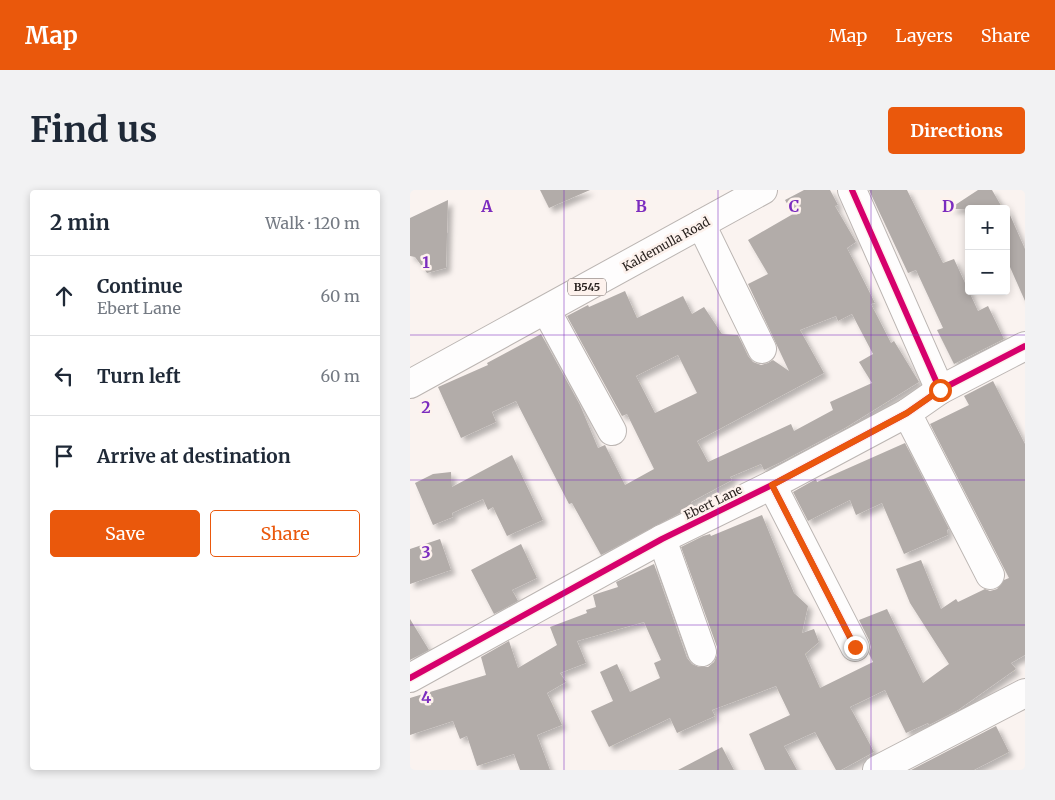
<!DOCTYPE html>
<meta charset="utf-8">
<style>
:root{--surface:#fff;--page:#f2f2f3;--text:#1f2937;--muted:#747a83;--line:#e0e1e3;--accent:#ea580c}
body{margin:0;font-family:Merriweather,serif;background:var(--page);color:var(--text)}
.controls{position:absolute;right:15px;top:15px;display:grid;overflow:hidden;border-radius:5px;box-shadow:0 2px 8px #0003}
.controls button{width:45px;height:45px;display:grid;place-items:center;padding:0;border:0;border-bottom:1px solid var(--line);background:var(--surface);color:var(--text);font:25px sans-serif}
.stop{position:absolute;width:15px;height:15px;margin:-11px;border:4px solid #ea580c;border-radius:50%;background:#fff}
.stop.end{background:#ea580c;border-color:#fff;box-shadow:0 1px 5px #0008}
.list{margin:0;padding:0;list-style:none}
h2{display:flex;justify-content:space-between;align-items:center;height:65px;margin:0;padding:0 20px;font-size:21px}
h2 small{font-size:16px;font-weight:400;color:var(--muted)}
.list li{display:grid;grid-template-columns:32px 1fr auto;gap:15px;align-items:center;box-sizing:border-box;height:80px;padding:0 20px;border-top:1px solid var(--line)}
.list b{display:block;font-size:19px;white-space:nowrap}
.list p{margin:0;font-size:16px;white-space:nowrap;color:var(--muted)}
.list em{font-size:16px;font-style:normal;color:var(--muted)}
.actions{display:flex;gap:10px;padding:15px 20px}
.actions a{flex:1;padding:11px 0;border:1px solid var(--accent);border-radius:5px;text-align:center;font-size:18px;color:var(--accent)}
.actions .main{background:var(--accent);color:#fff}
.icon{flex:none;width:28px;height:28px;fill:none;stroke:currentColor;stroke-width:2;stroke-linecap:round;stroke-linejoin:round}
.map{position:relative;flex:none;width:615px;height:580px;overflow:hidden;border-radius:5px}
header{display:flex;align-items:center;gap:30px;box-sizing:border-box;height:70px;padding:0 25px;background:var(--accent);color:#fff}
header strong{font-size:24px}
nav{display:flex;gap:28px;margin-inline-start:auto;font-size:18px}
.intro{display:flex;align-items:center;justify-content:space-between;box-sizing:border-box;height:120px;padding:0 30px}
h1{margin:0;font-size:35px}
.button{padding:12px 22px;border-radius:5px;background:var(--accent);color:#fff;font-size:18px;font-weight:700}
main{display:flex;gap:30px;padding:0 30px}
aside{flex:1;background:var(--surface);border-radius:5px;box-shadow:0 2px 8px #0003}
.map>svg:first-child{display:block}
</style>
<header>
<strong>Map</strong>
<nav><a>Map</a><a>Layers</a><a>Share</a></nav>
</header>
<div class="intro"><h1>Find us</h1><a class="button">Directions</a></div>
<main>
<aside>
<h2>2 min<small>Walk · 120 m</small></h2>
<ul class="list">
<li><svg class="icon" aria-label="ahead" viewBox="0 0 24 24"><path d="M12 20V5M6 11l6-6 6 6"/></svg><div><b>Continue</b><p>Ebert Lane</p></div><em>60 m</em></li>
<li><svg class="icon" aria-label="left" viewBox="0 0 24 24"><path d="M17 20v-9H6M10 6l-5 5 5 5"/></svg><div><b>Turn left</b></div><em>60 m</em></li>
<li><svg class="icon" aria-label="arrive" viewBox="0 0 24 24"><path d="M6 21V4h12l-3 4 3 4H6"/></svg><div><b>Arrive at destination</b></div></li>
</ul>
<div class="actions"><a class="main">Save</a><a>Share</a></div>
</aside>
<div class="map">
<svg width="615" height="580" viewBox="0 0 615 580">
<defs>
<filter id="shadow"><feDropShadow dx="4.5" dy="4.5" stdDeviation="2.5" flood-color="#0004"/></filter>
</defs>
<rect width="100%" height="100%" fill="#faf3f0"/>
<g fill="#b2aca9" fill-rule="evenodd" filter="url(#shadow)">
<polygon points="130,0 180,0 139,18"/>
<path d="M394,0h26l8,15 -3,1 21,36 -9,6 28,55 -4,1 20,39 3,-2 25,41 -74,46 -66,35 -15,7 -3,-6 -31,13 2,3 -41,22 2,4 -92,49 -29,-52 -3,1 -53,-103 -24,11 4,10 -35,16 -23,-51 50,-22 -1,-2 54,-29 39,71 18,43 7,-3 20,40 29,-16 -27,-55 -5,2 -55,-100 21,-11 1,2 36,-16 12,27 46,-22 9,18 12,-7 18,27 16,1 10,21 5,6 8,3 7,-2 5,-3 16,11 -41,-87 20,-10 -20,-34 45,-26 -8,-14zM442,124l21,40 -14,8 13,21 -42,19 3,8 -39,21 -3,-7 -83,38 -11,-21 127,-68 -24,-43 36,-14 2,5zM268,165l19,38 -42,20 -19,-37z"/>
<polygon points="459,0 497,0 533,73 544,69 568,121 578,116 594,149 544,174 527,140 533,138 506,80 498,83"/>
<polygon points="568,0 582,0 593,19 539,19"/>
<polygon points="38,10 36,78 17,83 5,67 0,66 0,28"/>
<polygon points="596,16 615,59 615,111 596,68"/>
<polygon points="583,191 615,254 615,465 601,473 606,479 548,520 519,535 518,533 496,543 475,500 440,517 464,562 431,580 426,580 405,542 374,556 387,580 355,580 339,544 380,525 366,496 302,520 305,526 267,543 260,528 199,557 181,521 203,511 190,482 207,474 220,502 250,488 244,473 251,470 234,432 167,451 176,473 150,483 156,492 137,503 152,535 127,545 140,580 110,580 104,564 67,576 57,546 50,549 43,531 0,545 0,508 76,485 71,467 99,451 108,478 147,455 140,437 177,423 176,420 186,417 183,405 208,397 206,392 244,374 277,468 282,474 289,477 298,477 304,472 307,465 307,457 271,357 293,346 300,344 301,346 352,325 384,403 398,416 392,443 404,439 409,452 395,464 410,498 463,472 459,464 461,457 459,450 449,430 477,419 513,493 539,474 500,413 486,379 511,370 531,419 546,409 548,412 575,399 580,401 587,399 594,390 599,388 520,234 559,215 554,206"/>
<polygon points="495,253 539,339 537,340 538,345 494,364 472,313 446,325 440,310 398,331 383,302 406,289 407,292"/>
<polygon points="102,265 133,330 97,346 83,317 78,320 73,309 42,323 43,327 23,335 5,293 23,284 41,282 42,297"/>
<polygon points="30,349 41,380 0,394 0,359"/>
<polygon points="111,354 127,388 102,400 108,411 84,424 61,380"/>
<polygon points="0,429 19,460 0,470"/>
<polygon points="586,536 599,562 564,580 501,580"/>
<polygon points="312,557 324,580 268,580"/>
</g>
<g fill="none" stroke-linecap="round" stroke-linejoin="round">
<g stroke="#bbb5b2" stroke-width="30">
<g id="minor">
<polyline points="442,0 530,200"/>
<polyline points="291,34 352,159"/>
<polyline points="136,120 202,241"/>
<polyline points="497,223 580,385"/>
<polyline points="362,295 445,457"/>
<polyline points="252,349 292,462"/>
<polyline points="0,488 252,349 362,295 497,223 530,200 615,156"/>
<polyline points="467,580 615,503"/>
</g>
</g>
<g stroke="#bbb5b2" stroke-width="30">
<polyline id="major" points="0,194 353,0"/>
</g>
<use href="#minor" stroke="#fefdfd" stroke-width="28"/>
<use href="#major" stroke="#fefdfd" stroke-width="28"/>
<g stroke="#fdf2ed" stroke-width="9">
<g id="cycleway">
<polyline points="442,0 530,200"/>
<polyline points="362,295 445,457"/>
<polyline points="0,488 252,349 362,295 497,223 530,200 615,156"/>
</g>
</g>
<use href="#cycleway" stroke="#d6006c" stroke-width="6"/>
</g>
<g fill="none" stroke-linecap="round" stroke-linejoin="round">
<polyline stroke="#ea580c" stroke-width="6" points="445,457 362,295 497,223 530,200"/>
</g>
<path fill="none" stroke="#7b2cbf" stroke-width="1" stroke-opacity="0.55" d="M154,0v580M308,0v580M461,0v580M0,145h615M0,290h615M0,435h615"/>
<g text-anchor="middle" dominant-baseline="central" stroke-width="5" stroke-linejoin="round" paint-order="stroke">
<rect fill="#fdf2ed" stroke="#69605d" stroke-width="1" x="158" y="88.5" width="38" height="17" rx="4"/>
<g font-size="11" font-weight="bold" fill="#29221f">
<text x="177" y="97">B545</text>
</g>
<g font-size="12" fill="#29221f" stroke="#fdf2ed">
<text transform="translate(256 54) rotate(-29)">Kaldemulla Road</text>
<text transform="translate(303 312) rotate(-26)">Ebert Lane</text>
</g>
</g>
<g font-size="16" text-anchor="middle" font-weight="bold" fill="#7b2cbf" stroke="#fdf2ed" stroke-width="5" stroke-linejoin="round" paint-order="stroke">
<text x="77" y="22">A</text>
<text x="231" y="22">B</text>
<text x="384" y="22">C</text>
<text x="538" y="22">D</text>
<text x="16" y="78">1</text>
<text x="16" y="223">2</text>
<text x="16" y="368">3</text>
<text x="16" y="513">4</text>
</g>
</svg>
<div class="controls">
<button>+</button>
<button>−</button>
</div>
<div class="stop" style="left:530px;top:200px"></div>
<div class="stop end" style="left:445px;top:457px"></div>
</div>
</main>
